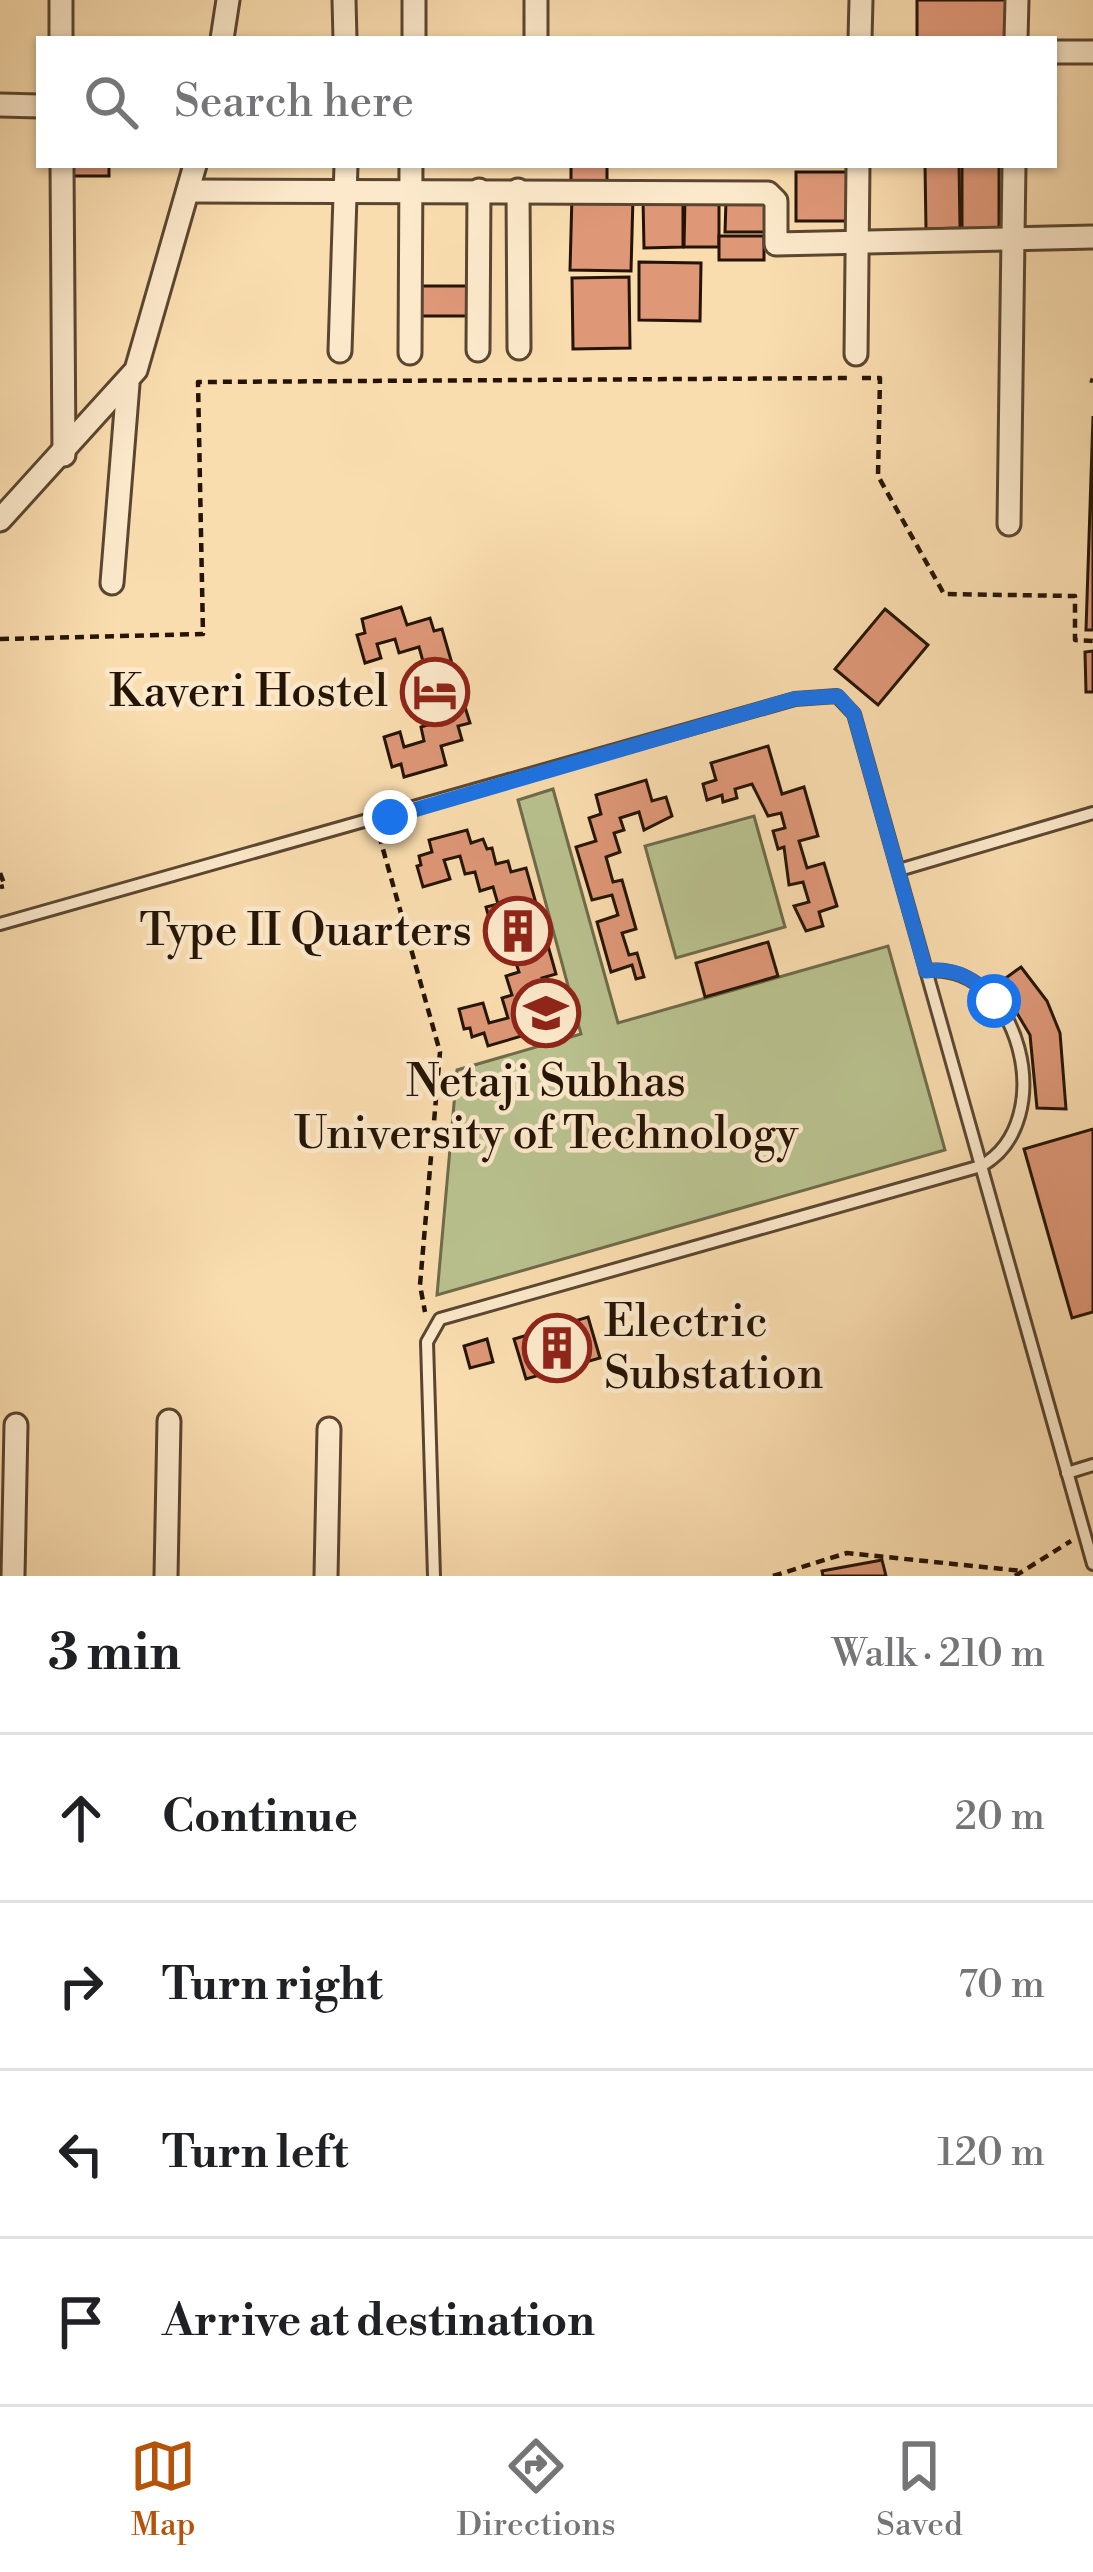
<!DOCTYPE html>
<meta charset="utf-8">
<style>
:root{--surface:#fff;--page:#f6f6f6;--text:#202124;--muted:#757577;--line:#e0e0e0;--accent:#b45309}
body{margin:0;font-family:"Libre Bodoni",serif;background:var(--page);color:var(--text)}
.stop{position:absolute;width:36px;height:36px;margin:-27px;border:9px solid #1a73e8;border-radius:50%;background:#fff}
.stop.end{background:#1a73e8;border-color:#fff;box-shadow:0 3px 12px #0008}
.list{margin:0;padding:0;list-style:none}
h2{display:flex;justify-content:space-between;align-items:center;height:156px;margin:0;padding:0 48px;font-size:51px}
h2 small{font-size:39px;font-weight:400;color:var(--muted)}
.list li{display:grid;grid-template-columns:78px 1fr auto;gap:36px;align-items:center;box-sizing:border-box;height:168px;padding:0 48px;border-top:3px solid var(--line)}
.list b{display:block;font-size:45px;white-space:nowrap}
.list em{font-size:39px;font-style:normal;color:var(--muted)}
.icon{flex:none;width:66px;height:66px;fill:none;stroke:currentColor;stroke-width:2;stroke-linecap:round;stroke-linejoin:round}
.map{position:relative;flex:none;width:1093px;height:1576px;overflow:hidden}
.search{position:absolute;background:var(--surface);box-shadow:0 3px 9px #0004;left:36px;right:36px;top:36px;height:132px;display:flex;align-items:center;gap:30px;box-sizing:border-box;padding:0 42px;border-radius:0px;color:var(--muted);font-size:45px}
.sheet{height:828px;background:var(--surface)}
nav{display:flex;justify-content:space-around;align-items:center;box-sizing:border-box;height:168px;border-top:3px solid var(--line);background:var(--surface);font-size:33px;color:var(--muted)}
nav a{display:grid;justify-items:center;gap:6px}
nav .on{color:var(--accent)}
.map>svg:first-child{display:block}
</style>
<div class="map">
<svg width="1093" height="1576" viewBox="0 0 1093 1576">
<rect width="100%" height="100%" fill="#faddaf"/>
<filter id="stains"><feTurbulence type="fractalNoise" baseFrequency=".00167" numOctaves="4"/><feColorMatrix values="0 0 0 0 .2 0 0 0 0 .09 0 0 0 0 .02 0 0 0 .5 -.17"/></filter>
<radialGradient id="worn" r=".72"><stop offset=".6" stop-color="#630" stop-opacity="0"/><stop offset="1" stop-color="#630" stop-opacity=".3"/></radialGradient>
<g fill="#b9c28f" stroke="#6f6b4a" stroke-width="3">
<polygon points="553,789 618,1023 888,946 945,1150 437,1295 457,1070 581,1034 518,800"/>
<polygon points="754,816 785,927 676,958 645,846"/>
</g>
<g fill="#de9777" stroke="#251405" stroke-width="3">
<rect x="917" y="0" width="93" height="39"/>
<rect x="69" y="165" width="40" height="11"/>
<rect x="571" y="165" width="36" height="16"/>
<polygon points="925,165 959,165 960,228 926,229"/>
<rect x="962" y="165" width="37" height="64"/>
<rect x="796" y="172" width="55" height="49"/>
<polygon points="572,195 633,197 631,271 570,270"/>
<polygon points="685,198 719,199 719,247 684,247"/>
<polygon points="643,199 683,199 683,247 644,248"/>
<polygon points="726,201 767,202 766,232 725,232"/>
<rect x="719" y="236" width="45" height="24"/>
<polygon points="639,262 701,263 700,321 639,320"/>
<polygon points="629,277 630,348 573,349 572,278"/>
<rect x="418" y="286" width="51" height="30"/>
<polygon points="1093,416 1093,630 1086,630"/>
<polygon points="401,607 407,625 430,618 434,631 442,629 453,667 444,669 451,693 460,691 470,723 458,726 462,740 441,746 446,765 404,777 401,764 392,767 384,737 400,732 404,747 424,741 421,727 440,721 435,704 424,707 413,669 424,665 419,647 399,653 395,639 377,644 381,658 365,663 357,635 365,633 362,619"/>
<polygon points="885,609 928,645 878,705 835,669"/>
<polygon points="1093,651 1093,692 1086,692 1085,652"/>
<polygon points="768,746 782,794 804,787 818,836 799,841 807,868 824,863 837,906 819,912 823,926 806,931 794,906 809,902 803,882 789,885 784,847 778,849 773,831 785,828 781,813 768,816 752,784 735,789 737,798 723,802 722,795 707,800 703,784 716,780 711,763"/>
<polygon points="646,780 652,801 666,797 672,816 644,830 639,812 620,818 624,830 614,833 620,852 606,857 613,882 622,880 636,929 622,933 629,955 637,953 644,977 636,979 632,965 611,972 597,922 618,915 612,895 592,900 576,847 596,841 589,818 601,814 596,795"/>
<polygon points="467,830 471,843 483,839 487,849 492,848 496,864 508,861 511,872 526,868 556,974 542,978 546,990 534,994 538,1007 531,1009 534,1019 521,1023 525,1035 488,1046 484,1033 472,1037 470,1028 464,1029 459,1009 483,1003 489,1023 508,1018 502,998 512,995 506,976 519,972 513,954 500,958 486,907 498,904 493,887 480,891 475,872 465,874 460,856 444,860 450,879 423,887 417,866 421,865 419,856 432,852 429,840"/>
<polygon points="768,942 778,976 705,997 696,963"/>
<polygon points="1021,967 1047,1001 1060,1033 1066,1109 1037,1108 1030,1035 999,983"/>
<polygon points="1093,1129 1093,1312 1072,1318 1024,1149"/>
<polygon points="588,1317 600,1358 526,1379 514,1339"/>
<polygon points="487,1339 493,1362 470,1368 464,1346"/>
<polygon points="882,1560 886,1576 823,1576 822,1571"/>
</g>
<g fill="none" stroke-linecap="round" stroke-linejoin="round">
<g stroke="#5a4630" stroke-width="16">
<g id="lane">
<polyline points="899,870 1093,813"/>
<polyline points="0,924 795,699 837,696 854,714 1093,1564"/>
<polyline points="1067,1473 1093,1465"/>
<path d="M434,1576l-7,-234 13,-23 541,-153c80,-44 38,-206 -55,-195"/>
</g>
</g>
<g stroke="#5a4630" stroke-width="27">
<g id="street">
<polyline points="61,0 61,39"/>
<polyline points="344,0 345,39"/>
<polyline points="222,39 228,0"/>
<polyline points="414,39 414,0"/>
<polyline points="536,39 536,0"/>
<polyline points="860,39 861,0"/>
<polyline points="1016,39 1017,0"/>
<polyline points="1054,52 1093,52"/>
<polyline points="0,105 39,106"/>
<polyline points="62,165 64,455"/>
<polyline points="518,190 519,348"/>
<polyline points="188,191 768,193 776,201 776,244 1093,237"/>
<polyline points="478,350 479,190"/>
<polyline points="340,351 346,165"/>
<polyline points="410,353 411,165"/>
<polyline points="856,354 858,165"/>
<polyline points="0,520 136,370 195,165"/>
<polyline points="1009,524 1014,165"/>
<polyline points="112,583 128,384"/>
<polyline points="13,1576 16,1425"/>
<polyline points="166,1576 169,1421"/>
<polyline points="326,1576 329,1429"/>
</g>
</g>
<g stroke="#251405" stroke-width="4.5" stroke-dasharray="9 6" stroke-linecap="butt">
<polyline points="862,378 880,378 878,476 944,594 1075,596 1075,640 1093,641"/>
<polyline points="1090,380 1093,381"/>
<polyline points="0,639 203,634 198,382 850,378"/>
<polyline points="379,835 440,1052 420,1285 425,1312"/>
<polyline points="0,873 5,886 0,887"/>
<polyline points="773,1576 847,1553 1022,1571"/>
<polyline points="1015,1576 1071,1541"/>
</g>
<use href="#lane" stroke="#fce9cb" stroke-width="10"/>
<use href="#street" stroke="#fce9cb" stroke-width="21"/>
</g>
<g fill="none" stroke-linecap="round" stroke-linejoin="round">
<path stroke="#1a73e8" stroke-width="15" d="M390,817l404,-118 44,-3 16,18 72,257c30,-4 50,8 68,30"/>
</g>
<defs>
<g id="hotel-ring" transform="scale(3.45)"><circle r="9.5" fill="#fce9cb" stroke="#8f2418" stroke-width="1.5"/><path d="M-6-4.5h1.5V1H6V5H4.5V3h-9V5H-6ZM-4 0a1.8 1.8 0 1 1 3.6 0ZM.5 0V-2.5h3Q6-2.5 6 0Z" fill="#8f2418"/></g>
<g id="building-ring" transform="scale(3.45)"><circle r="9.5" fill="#fce9cb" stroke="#8f2418" stroke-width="1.5"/><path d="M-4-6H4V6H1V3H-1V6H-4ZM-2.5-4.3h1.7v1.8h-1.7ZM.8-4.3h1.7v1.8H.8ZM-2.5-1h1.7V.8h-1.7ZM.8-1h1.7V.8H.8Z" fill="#8f2418"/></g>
<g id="university-ring" transform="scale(3.45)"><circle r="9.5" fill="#fce9cb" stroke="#8f2418" stroke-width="1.5"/><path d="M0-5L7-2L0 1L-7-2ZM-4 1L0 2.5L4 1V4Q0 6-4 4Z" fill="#8f2418"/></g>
</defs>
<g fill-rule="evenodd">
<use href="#hotel-ring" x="435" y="692"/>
<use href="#building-ring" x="518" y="931"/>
<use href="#university-ring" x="546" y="1013"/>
<use href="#building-ring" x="557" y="1348"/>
</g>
<g text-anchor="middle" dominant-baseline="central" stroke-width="9" stroke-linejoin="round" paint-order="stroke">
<g font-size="45" fill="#251405" stroke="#fce9cb" text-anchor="end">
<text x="388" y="692">Kaveri Hostel</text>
<text x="472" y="931">Type II Quarters</text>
<text x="546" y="1082" text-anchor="middle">Netaji Subhas<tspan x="546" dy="52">University of Technology</tspan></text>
<text x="604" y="1322" text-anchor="start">Electric<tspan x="604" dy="52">Substation</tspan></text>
</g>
</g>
<rect width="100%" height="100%" filter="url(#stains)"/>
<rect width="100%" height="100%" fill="url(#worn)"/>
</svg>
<div class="stop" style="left:994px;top:1001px"></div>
<div class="stop end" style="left:390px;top:817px"></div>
<div class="search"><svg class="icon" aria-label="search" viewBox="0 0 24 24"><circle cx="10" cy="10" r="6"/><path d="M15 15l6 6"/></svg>Search here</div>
</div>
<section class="sheet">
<h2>3 min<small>Walk · 210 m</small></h2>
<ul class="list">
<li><svg class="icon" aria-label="ahead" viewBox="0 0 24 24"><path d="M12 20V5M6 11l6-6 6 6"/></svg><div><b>Continue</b></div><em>20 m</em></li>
<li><svg class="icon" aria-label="right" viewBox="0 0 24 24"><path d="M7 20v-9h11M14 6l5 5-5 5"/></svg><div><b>Turn right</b></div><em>70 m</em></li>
<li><svg class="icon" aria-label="left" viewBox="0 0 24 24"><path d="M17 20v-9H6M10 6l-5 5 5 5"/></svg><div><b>Turn left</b></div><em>120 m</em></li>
<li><svg class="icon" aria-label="arrive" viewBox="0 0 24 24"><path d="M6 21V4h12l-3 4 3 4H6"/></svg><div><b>Arrive at destination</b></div></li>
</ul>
</section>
<nav>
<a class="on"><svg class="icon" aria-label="map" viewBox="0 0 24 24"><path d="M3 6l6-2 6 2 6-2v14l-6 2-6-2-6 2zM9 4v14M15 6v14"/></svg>Map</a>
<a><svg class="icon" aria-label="directions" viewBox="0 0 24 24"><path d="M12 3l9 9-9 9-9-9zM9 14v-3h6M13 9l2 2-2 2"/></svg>Directions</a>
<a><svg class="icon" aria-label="saved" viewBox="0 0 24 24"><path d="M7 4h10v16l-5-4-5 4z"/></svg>Saved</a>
</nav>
